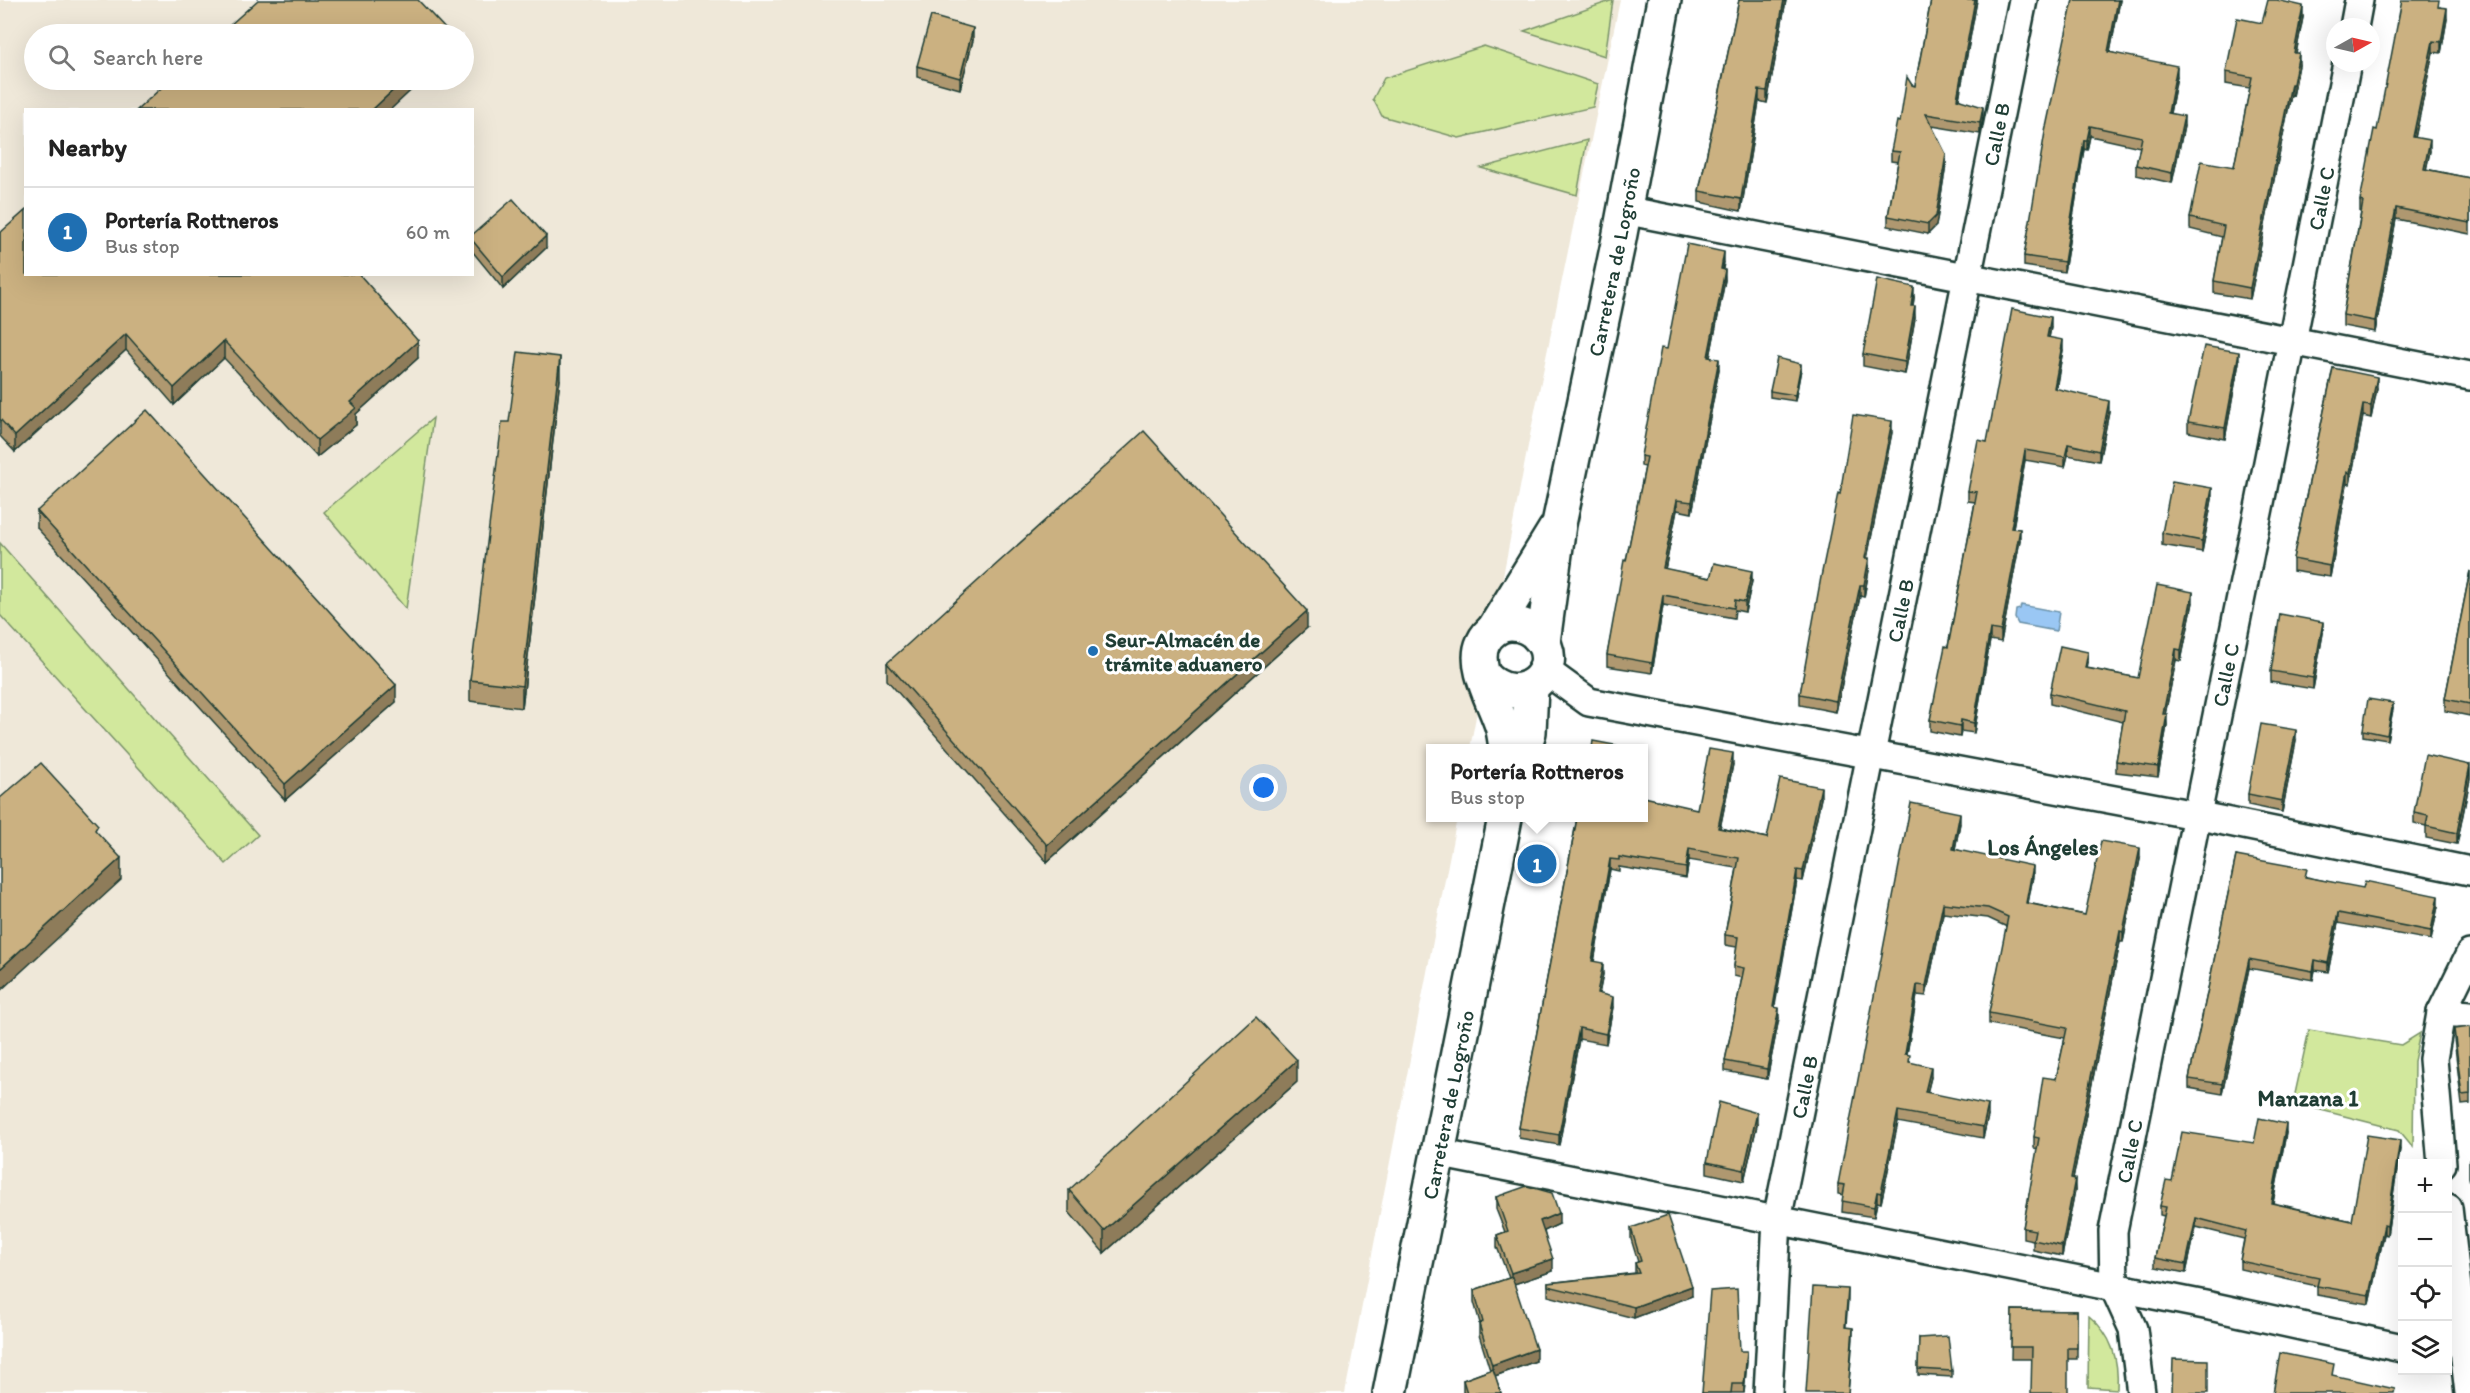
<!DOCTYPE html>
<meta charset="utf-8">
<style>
:root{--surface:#fff;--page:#f2f2f2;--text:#222;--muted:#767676;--line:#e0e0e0;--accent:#1f6fb2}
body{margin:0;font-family:Itim,sans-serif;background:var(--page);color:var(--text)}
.controls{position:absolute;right:18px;bottom:18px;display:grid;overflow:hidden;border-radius:0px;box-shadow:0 6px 24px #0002}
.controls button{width:54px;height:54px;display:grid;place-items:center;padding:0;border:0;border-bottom:2px solid var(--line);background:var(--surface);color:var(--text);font:30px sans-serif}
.compass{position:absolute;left:2326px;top:18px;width:54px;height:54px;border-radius:50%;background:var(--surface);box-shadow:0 6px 24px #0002;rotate:82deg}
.you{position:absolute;left:1264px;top:788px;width:21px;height:21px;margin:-15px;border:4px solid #fff;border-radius:50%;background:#1a73e8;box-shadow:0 0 0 9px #1a73e833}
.badge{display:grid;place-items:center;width:39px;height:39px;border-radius:50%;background:var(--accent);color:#fff;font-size:20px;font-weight:700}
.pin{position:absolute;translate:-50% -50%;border:3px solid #fff;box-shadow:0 2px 6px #0006}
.popup{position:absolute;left:1426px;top:744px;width:222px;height:78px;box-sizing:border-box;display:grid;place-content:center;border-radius:0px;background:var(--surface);filter:drop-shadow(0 2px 4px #0005);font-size:20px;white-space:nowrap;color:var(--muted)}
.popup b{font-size:22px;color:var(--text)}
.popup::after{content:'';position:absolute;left:50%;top:100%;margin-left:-12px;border:12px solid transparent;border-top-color:var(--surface)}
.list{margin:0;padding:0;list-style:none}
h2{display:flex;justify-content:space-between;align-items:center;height:78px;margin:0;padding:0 24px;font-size:26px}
h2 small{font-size:20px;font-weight:400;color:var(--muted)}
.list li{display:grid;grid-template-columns:39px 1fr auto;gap:18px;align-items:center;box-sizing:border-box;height:90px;padding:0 24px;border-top:2px solid var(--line)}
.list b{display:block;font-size:22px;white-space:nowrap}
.list p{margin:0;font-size:20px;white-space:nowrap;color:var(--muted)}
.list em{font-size:20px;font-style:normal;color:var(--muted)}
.icon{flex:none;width:33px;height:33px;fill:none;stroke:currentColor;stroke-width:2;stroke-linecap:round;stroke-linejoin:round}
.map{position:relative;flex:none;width:2470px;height:1393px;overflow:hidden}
.search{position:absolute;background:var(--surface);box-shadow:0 6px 24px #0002;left:24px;top:24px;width:450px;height:66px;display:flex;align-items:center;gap:15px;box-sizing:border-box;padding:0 21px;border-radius:33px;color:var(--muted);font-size:22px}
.panel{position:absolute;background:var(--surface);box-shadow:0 6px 24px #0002;left:24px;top:108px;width:450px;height:168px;border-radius:0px}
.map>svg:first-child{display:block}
</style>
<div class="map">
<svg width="2470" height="1393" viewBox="0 0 2470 1393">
<rect width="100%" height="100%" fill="#fff"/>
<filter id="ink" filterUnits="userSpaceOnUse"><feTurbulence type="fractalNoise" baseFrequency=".0167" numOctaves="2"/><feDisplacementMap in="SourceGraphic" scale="12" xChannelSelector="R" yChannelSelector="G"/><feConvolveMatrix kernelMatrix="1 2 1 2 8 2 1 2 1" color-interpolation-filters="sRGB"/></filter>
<g filter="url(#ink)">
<path fill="#efe8d9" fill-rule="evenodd" d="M0,0h1620l-88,425 -62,323h-40v70h27l-112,575h-1345zM34,34h430v46h-430zM26,110h446v164h-446z"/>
<g fill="#d2e89d" stroke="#789268" stroke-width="1.5">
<polygon points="1613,0 1605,56 1524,31"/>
<polygon points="1484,46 1598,84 1593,107 1459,138 1382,116 1373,99 1384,78"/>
<polygon points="1587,140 1577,195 1481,168"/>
<polygon points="433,418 406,609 324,512"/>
<polygon points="0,543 258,835 226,864 0,615"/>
<polygon points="2309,1030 2401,1045 2420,1033 2414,1061 2413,1147 2399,1130 2293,1103"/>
<path d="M2089,1316c23,19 30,43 28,73l-29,-2z"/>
</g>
<polygon fill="#9ac7f4" stroke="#6990a7" stroke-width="1.5" points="2021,605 2059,612 2056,631 2018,624 2015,618 2016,610 2020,609"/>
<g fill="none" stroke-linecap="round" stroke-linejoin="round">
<g stroke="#1f3d34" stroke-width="32">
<g id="street">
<polyline points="2354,27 2359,0"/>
<polyline points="1624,210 2470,376"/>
<polyline points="1545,670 1589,702 2195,815 2470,871"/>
<polyline points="2441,1013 2470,1015"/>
<polyline points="1437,1153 2205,1305 2402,1348"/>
<polyline points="2442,1164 2433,1059 2441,1013 2470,954"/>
<polyline points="2448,1208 2469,1393"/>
<path id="s1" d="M1768,1393l9,-173 246,-1220"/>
<path id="s2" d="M2141,1393l-8,-64 -19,-42 -1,-56c77,-390 159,-778 234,-1168"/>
</g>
</g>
<g stroke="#1f3d34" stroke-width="38">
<g id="secondary">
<polyline points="1494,629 1555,530"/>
<path id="s3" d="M1543,642l16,-118 60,-285 45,-239"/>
<path d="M1484,676c36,38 83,-7 55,-39 -7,-9 -16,-13 -28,-13 -12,0 -23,8 -28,19 -11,23 12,60 19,83 2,7 3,15 4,22"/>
<polyline points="1524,748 1529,732 1531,687"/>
<path id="s4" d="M1390,1393l115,-575"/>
</g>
</g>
<use href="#street" stroke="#fff" stroke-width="27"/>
<use href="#secondary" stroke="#fff" stroke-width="33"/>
</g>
<g fill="#af986f" stroke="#1f3d34" stroke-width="1.5">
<polygon points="1739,0 1786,0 1767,103 1759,101 1741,211 1699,202 1699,191"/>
<polygon points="1931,0 1977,0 1959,99 1983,117 1980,134 1932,126 1946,164 1936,226 1928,234 1888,226 1888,216 1898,162 1891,161 1891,151 1912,85 1915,86"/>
<polygon points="2073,0 2120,0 2110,52 2177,76 2170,113 2184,126 2172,183 2136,175 2136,165 2140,147 2090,136 2087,150 2084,149 2064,272 2024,266 2024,256"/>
<polygon points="2440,7 2447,19 2441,53 2433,52 2415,137 2430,151 2426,169 2470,178 2470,234 2396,219 2375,332 2343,326 2343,315 2361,212 2360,212 2360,201 2377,130"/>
<polygon points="2303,17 2296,53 2299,65 2293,96 2291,95 2250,299 2214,293 2214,281 2222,237 2190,229 2190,218 2234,167 2250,88 2226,84 2226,72 2262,23"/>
<polygon points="973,40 960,89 917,77 917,66"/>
<polygon points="0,233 418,358 356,414 356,425 317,457 224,358 174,405 126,350 15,452 0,436"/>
<polygon points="472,235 546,248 503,289 472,251"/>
<polygon points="1724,262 1723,269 1725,280 1710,357 1719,369 1692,513 1677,510 1665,569 1710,578 1752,581 1745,612 1735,610 1734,618 1663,605 1652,673 1607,666 1607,655 1645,467 1641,466 1641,456 1667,349"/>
<polygon points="1914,298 1913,306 1915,318 1905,374 1863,366 1863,354"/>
<polygon points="2051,327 2049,338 2063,350 2056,389 2109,412 2099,461 2068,455 2065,467 2025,460 2013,528 2020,540 2001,642 1990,640 1974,733 1961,731 1960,737 1930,731 1930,720 1948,647 1975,502 1968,501 1968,491 1987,442"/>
<polygon points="2239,362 2225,439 2188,432 2188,422"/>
<polygon points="2333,368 2377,388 2371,418 2363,416 2350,484 2347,484 2330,577 2293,571 2293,559"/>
<polygon points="1801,369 1795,401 1770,397 1770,391"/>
<polygon points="560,379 522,708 470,701 470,680"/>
<polygon points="1892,432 1867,558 1869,570 1864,597 1860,596 1836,712 1800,705 1800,694 1840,494"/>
<polygon points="2212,499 2202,552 2162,545 2162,533"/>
<polygon points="37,511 396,702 285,800 37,528"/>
<polygon points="2470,571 2470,716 2445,711 2445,699"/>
<polygon points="2193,602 2181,661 2176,660 2165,714 2167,725 2158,777 2116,772 2116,761 2123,722 2050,704 2050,693 2088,662 2087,668 2138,678"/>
<polygon points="1307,628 1047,862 887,680 887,663"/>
<polygon points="2323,633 2313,689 2271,682 2271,671"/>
<polygon points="2393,709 2387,740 2363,736 2363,730"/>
<polygon points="2296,741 2282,812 2248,805 2248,794"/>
<polygon points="1733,764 1720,828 1767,838 1821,798 1803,881 1797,880 1774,1007 1779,1018 1767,1079 1725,1071 1725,1061 1742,978 1734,976 1734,966 1737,947 1725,945 1725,935 1737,868 1689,860 1686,878 1619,867 1619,871 1610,869 1594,962 1603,974 1599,994 1613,1007 1606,1044 1579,1039 1559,1145 1519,1138 1519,1128 1577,818 1697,809"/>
<polygon points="2470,765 2470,779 2457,844 2426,838 2426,826 2414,823 2414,812"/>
<polygon points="1960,823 1955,849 2033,876 2028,903 2085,915 2140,859 2123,942 2120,942 2073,1179 2075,1190 2062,1256 2033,1250 2033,1240 2023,1238 2023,1228 2038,1149 2034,1148 2034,1137 2056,1079 2065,1038 1989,1024 1989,1013 2007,927 1988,918 1943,913 1926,996 1917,995 1907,1054 1910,1062 1931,1077 1927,1092 1988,1116 1983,1138 1898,1122 1881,1203 1877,1202 1874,1217 1842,1212 1843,1195 1838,1194 1838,1184"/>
<polygon points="2236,856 2307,877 2438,906 2431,940 2338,923 2328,972 2315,970 2313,980 2249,968 2222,1094 2189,1088 2189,1079"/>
<polygon points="2470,1027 2470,1104 2462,1105 2454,1039 2454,1029"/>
<polygon points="1297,1082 1104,1253 1069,1212 1069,1190"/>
<polygon points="1757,1125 1744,1181 1707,1173 1707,1162"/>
<polygon points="2286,1133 2273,1203 2352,1221 2400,1149 2387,1235 2384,1234 2369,1304 2317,1295 2317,1286 2240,1269 2240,1261 2244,1239 2196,1227 2186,1273 2155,1267 2155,1258 2164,1216 2160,1215 2160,1206 2172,1181"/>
<polygon points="2469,1160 2470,1160 2470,1184 2469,1177"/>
<polygon points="1496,1197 1559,1224 1544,1231 1553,1271 1514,1284 1536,1361 1495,1376 1501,1393 1463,1393 1463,1380 1490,1370 1479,1335 1479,1324 1480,1323 1474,1302 1474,1290 1509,1278 1497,1247 1497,1235 1505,1232 1496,1209"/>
<polygon points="1631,1228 1692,1296 1634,1318 1548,1296 1548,1283 1635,1273 1635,1263 1638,1262 1631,1239"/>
<polygon points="2012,1310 2077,1311 2077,1359 2011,1359"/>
<polygon points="1919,1338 1952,1371 1952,1377 1918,1375"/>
<polygon points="1740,1351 1747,1361 1744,1393 1702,1393"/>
</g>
<g fill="#8e7c5a" stroke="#1f3d34" stroke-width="1.5">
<polygon points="1784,0 1786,0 1767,103 1767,91"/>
<polygon points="1975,0 1977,0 1957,109 1957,99"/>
<polygon points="2118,0 2120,0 2108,62 2108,52"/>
<polygon points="2303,6 2303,17 2294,64 2294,53"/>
<polygon points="2447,8 2447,19 2441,53 2441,42"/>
<polygon points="973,28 973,40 960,89 960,78"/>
<polygon points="2433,41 2433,52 2413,148 2413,137"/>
<polygon points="2299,53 2299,65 2293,96 2293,84"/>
<polygon points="2177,66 2177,76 2168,123 2168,113"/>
<polygon points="404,80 422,80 390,110 372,110"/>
<polygon points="2291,84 2291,95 2250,299 2250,288"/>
<polygon points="1759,90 1759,101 1741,211 1741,199"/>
<polygon points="1983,107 1983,117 1980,134 1980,123"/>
<polygon points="2184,116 2184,126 2172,183 2172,173"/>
<polygon points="2090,126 2090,136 2087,150 2087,140"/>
<polygon points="2084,140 2084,149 2064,272 2064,262"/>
<polygon points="2430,140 2430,151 2424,180 2424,169"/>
<polygon points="1946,154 1946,164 1936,226 1928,234 1928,224"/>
<polygon points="2396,208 2396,219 2375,332 2375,321"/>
<polygon points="546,236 546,248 503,289 503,277"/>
<polygon points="1724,252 1724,262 1721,279 1721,269"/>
<polygon points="1725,270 1725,280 1708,367 1708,357"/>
<polygon points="1914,287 1914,298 1911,317 1911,306"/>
<polygon points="1915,306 1915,318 1905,374 1905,362"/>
<polygon points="2051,317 2051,327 2047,348 2047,337"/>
<polygon points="126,334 126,350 15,452 15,436"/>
<polygon points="2063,340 2063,350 2054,398 2054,388"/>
<polygon points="224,341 224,358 174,405 174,388"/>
<polygon points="418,341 418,358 356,414 356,425 317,457 317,440 350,402"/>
<polygon points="2239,352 2239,362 2225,439 2225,428"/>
<polygon points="560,357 560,379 522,708 522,686"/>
<polygon points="1719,359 1719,369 1692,513 1692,502"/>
<polygon points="1801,364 1801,369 1795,401 1795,395"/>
<polygon points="2377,377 2377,388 2371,418 2371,406"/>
<polygon points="2109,401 2109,412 2099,461 2099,451"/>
<polygon points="2363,405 2363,416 2350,484 2350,473"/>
<polygon points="1892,421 1892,432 1865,569 1865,558"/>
<polygon points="2068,444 2068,455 2065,467 2065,457"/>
<polygon points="2025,450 2025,460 2011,538 2011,528"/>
<polygon points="2347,472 2347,484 2330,577 2330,566"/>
<polygon points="2212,488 2212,499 2202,552 2202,541"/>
<polygon points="1677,500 1677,510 1663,579 1663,568"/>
<polygon points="2020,529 2020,540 2001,642 2001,631"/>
<polygon points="1869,558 1869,570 1864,597 1864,585"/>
<polygon points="1752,571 1752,581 1745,612 1745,602"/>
<polygon points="1860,585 1860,596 1836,712 1836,701"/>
<polygon points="2193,592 2193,602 2181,661 2181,650"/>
<polygon points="1663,595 1663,605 1652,673 1652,663"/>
<polygon points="1307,611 1307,628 1047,862 1047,845"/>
<polygon points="2323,622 2323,633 2313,689 2313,678"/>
<polygon points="1990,629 1990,640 1974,733 1974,723"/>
<polygon points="2176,649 2176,660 2163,725 2163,714"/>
<polygon points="2088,652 2088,662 2085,679 2085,668"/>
<polygon points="396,685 396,702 285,800 285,784"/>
<polygon points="2393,703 2393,709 2387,740 2387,735"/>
<polygon points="2167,714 2167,725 2158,777 2158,767"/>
<polygon points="1961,720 1961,731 1960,737 1960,726"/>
<polygon points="2296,730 2296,741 2282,812 2282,801"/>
<polygon points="1733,753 1733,764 1718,838 1718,828"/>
<polygon points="2470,768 2470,779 2457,844 2457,833"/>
<polygon points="1821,787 1821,798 1803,881 1803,871"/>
<polygon points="1960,813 1960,823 1953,859 1953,849"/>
<polygon points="2140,848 2140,859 2123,942 2123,932"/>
<polygon points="1689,849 1689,860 1686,878 1686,868"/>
<polygon points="121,858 121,880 0,991 0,969"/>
<polygon points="1610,859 1610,869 1592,972 1592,961"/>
<polygon points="2033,866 2033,876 2026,913 2026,903"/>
<polygon points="1797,870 1797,880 1773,1017 1773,1007"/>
<polygon points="2438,896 2438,906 2431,940 2431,931"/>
<polygon points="1943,903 1943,913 1926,996 1926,986"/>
<polygon points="2338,913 2338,923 2328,972 2328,963"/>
<polygon points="2120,931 2120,942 2071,1189 2071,1178"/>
<polygon points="2249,959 2249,968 2222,1094 2222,1084"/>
<polygon points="2315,960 2315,970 2313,980 2313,971"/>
<polygon points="1603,963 1603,974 1597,1004 1597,993"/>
<polygon points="1917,985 1917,995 1905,1064 1905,1054"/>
<polygon points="1613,997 1613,1007 1606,1044 1606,1034"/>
<polygon points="1779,1008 1779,1018 1767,1079 1767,1069"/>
<polygon points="1579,1028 1579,1039 1559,1145 1559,1135"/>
<polygon points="1297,1060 1297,1082 1104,1253 1104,1231"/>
<polygon points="1931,1067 1931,1077 1925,1102 1925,1092"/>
<polygon points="1988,1105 1988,1116 1983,1138 1983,1127"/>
<polygon points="1898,1111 1898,1122 1881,1203 1881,1193"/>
<polygon points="1757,1113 1757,1125 1744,1181 1744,1170"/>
<polygon points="2286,1124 2286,1133 2271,1212 2271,1203"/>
<polygon points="2400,1140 2400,1149 2387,1235 2387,1226"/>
<polygon points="2075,1179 2075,1190 2062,1256 2062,1246"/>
<polygon points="1877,1192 1877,1202 1874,1217 1874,1207"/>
<polygon points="1559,1213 1559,1224 1540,1233 1540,1221"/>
<polygon points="2196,1218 2196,1227 2186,1273 2186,1264"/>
<polygon points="2384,1225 2384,1234 2369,1304 2369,1295"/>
<polygon points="1553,1259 1553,1271 1511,1285 1511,1273"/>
<polygon points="1692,1286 1692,1296 1634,1318 1634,1307"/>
<polygon points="1848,1289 1848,1300 1845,1338 1845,1327"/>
<polygon points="1853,1328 1853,1339 1848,1393"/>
<polygon points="1536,1349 1536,1361 1492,1377 1492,1365"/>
<polygon points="1747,1351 1747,1361 1744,1393 1744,1384"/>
</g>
<g fill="#cbb181" stroke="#1f3d34" stroke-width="1.5">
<polygon points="258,0 418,0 450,34 220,34"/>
<polygon points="1739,0 1784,0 1767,91 1759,90 1741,199 1699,191"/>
<polygon points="1931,0 1975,0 1957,99 1983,107 1980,123 1926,114 1946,154 1936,216 1928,224 1888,216 1900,152 1891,151 1897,121 1900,122 1907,77 1912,85 1915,86"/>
<polygon points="2073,0 2118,0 2108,52 2177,66 2168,113 2184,116 2172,173 2136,165 2142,137 2090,126 2087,140 2084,140 2064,262 2024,256 2045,132"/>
<polygon points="2268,0 2277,0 2303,6 2294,53 2299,53 2293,84 2291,84 2250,288 2214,281 2224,226 2190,218 2201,161 2234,167 2252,77 2226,72 2237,18 2262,23"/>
<polygon points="2402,0 2439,0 2438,7 2447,8 2441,42 2433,41 2413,137 2430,140 2424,169 2470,178 2470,223 2396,208 2375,321 2343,315 2363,202 2360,201 2374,129 2377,130"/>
<polygon points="931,16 973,28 960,78 917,66"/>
<polygon points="170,80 404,80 372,110 137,110"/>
<polygon points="513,199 546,236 503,277 472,240 472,235"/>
<polygon points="26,210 26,274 359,274 418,341 350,402 356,408 317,440 224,341 174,388 126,334 15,436 0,419 0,233"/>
<polygon points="1687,244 1724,252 1721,269 1725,270 1708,357 1719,359 1692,502 1677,500 1663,568 1710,578 1714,563 1752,571 1745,602 1735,600 1734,608 1663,595 1652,663 1607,655 1624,560 1626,561 1647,457 1641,456 1661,348 1667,349"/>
<polygon points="1877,279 1914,287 1911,306 1915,306 1905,362 1863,354"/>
<polygon points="2012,309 2051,317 2047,337 2063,340 2054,388 2109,401 2099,451 2068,444 2065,457 2025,450 2011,528 2020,529 2001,631 1990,629 1974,723 1961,720 1960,726 1930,720 1945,646 1948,647 1977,492 1968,491 1978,440 1987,442"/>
<polygon points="2204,346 2239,352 2225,428 2188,422"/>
<polygon points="518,352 560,357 522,686 470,680 502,422 509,422"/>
<polygon points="1777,358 1801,364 1795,395 1770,391"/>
<polygon points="2333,368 2377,377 2371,406 2363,405 2350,473 2347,472 2330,566 2293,559"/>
<polygon points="147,410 396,685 285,784 37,511"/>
<polygon points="1853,415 1892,421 1865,558 1869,558 1864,585 1860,585 1836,701 1800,694 1821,577 1838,493 1840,494"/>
<polygon points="1144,431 1307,611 1047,845 887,663"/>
<polygon points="2172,481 2212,488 2202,541 2162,533"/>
<polygon points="2470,571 2470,704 2445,699"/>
<polygon points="2157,585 2193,592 2181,650 2176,649 2163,714 2167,714 2158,767 2116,761 2125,711 2050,693 2060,646 2088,652 2085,668 2138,678"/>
<polygon points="2280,614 2323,622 2313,678 2271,671"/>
<polygon points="2368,699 2393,703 2387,735 2363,730"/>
<polygon points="2261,724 2296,730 2282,801 2248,794"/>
<polygon points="1593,741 1630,748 1592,748"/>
<polygon points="1709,749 1733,753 1718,828 1767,838 1780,779 1821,787 1803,871 1797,870 1773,1007 1779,1008 1767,1069 1725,1061 1744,968 1734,966 1738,937 1725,935 1739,858 1689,849 1686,868 1619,857 1619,860 1610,859 1592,961 1603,963 1597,993 1613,997 1606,1034 1579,1028 1559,1135 1519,1128 1577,818 1644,818 1644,797 1697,809"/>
<polygon points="2425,755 2470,765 2457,833 2426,826 2428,815 2414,812"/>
<polygon points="41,763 98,825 95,830 121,858 0,969 0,798"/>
<polygon points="1911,803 1960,813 1953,849 2033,866 2026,903 2085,915 2101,841 2140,848 2123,932 2120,931 2071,1178 2075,1179 2062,1246 2033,1240 2035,1230 2023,1228 2039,1138 2034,1137 2043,1077 2056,1079 2067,1028 1989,1013 2008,917 1988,908 1943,903 1926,986 1917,985 1905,1054 1910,1055 1909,1062 1931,1067 1925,1092 1988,1105 1983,1127 1898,1111 1881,1193 1877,1192 1874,1207 1842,1201 1845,1185 1838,1184"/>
<polygon points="2236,856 2307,869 2305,877 2363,888 2365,881 2438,896 2431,931 2338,913 2328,963 2315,960 2313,971 2249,959 2222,1084 2189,1079"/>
<polygon points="1256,1017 1297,1060 1104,1231 1069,1190"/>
<polygon points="2470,1027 2470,1094 2462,1095 2454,1029"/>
<polygon points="1719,1102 1757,1113 1744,1170 1707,1162"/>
<polygon points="2259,1118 2286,1124 2271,1203 2352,1221 2367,1135 2400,1140 2387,1226 2384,1225 2369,1295 2317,1286 2319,1278 2240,1261 2246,1231 2196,1218 2186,1264 2155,1258 2166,1207 2160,1206 2166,1180 2172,1181 2182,1132 2254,1143"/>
<polygon points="1527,1186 1552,1193 1559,1213 1540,1221 1553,1259 1511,1273 1497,1235 1508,1231 1496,1197"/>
<polygon points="1668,1215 1692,1286 1634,1307 1548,1286 1548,1283 1639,1273 1635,1263 1641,1261 1631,1228"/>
<polygon points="1512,1277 1536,1349 1492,1365 1479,1324 1483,1322 1474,1290"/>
<polygon points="1813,1287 1848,1289 1845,1327 1853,1328 1848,1393 1806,1393"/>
<polygon points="1737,1289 1740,1351 1747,1351 1744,1384 1732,1384 1731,1393 1702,1393 1710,1291"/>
<polygon points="2012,1310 2077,1311 2077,1348 2068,1348 2068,1393 2031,1393 2032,1347 2011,1347"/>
<polygon points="1948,1336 1952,1371 1918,1369 1919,1338"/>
<polygon points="2280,1353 2334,1364 2332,1375 2395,1389 2394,1393 2273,1393"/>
<polygon points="2173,1359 2208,1360 2208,1393 2172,1393"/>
<polygon points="1493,1369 1501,1393 1467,1393 1463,1380"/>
</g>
</g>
<circle fill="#1f6fb2" stroke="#fff" stroke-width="2" cx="1093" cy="651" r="6"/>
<g text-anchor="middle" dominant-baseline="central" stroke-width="6" stroke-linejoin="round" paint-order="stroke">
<g font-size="21" fill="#1f3d34" stroke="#fff">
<text stroke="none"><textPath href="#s1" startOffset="1281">Calle B</textPath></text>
<text stroke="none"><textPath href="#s2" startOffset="1220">Calle C</textPath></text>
<text stroke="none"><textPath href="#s3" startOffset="387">Carretera de Logroño</textPath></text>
<text stroke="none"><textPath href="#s1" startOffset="795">Calle B</textPath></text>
<text stroke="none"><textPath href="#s2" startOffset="734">Calle C</textPath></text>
<text stroke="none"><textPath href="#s1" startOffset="309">Calle B</textPath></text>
<text stroke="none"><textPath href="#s4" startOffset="294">Carretera de Logroño</textPath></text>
<text stroke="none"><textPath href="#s2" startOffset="248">Calle C</textPath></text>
</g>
<g font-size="21" font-weight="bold" fill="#1f3d34" stroke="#fff" text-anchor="start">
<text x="1105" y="639">Seur-Almacén de<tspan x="1105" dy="24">trámite aduanero</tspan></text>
</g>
<g font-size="22" font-weight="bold" fill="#1f3d34" stroke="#fff">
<text x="2043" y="847">Los Ángeles</text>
<text x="2308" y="1098">Manzana 1</text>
</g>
</g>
</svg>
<div class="controls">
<button>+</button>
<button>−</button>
<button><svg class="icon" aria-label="locate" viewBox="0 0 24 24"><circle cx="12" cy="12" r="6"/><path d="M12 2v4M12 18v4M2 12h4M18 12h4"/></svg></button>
<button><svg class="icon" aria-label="layers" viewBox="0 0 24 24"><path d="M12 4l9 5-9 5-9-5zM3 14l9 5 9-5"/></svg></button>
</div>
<svg class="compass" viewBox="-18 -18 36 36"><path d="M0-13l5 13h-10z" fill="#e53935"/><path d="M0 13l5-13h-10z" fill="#767676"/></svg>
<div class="you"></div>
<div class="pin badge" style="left:1537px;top:864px">1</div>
<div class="popup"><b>Portería Rottneros</b>Bus stop</div>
<div class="search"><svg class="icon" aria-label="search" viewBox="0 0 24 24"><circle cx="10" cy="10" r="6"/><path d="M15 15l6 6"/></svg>Search here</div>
<section class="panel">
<h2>Nearby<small></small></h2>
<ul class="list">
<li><span class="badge">1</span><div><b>Portería Rottneros</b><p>Bus stop</p></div><em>60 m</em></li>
</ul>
</section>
</div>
